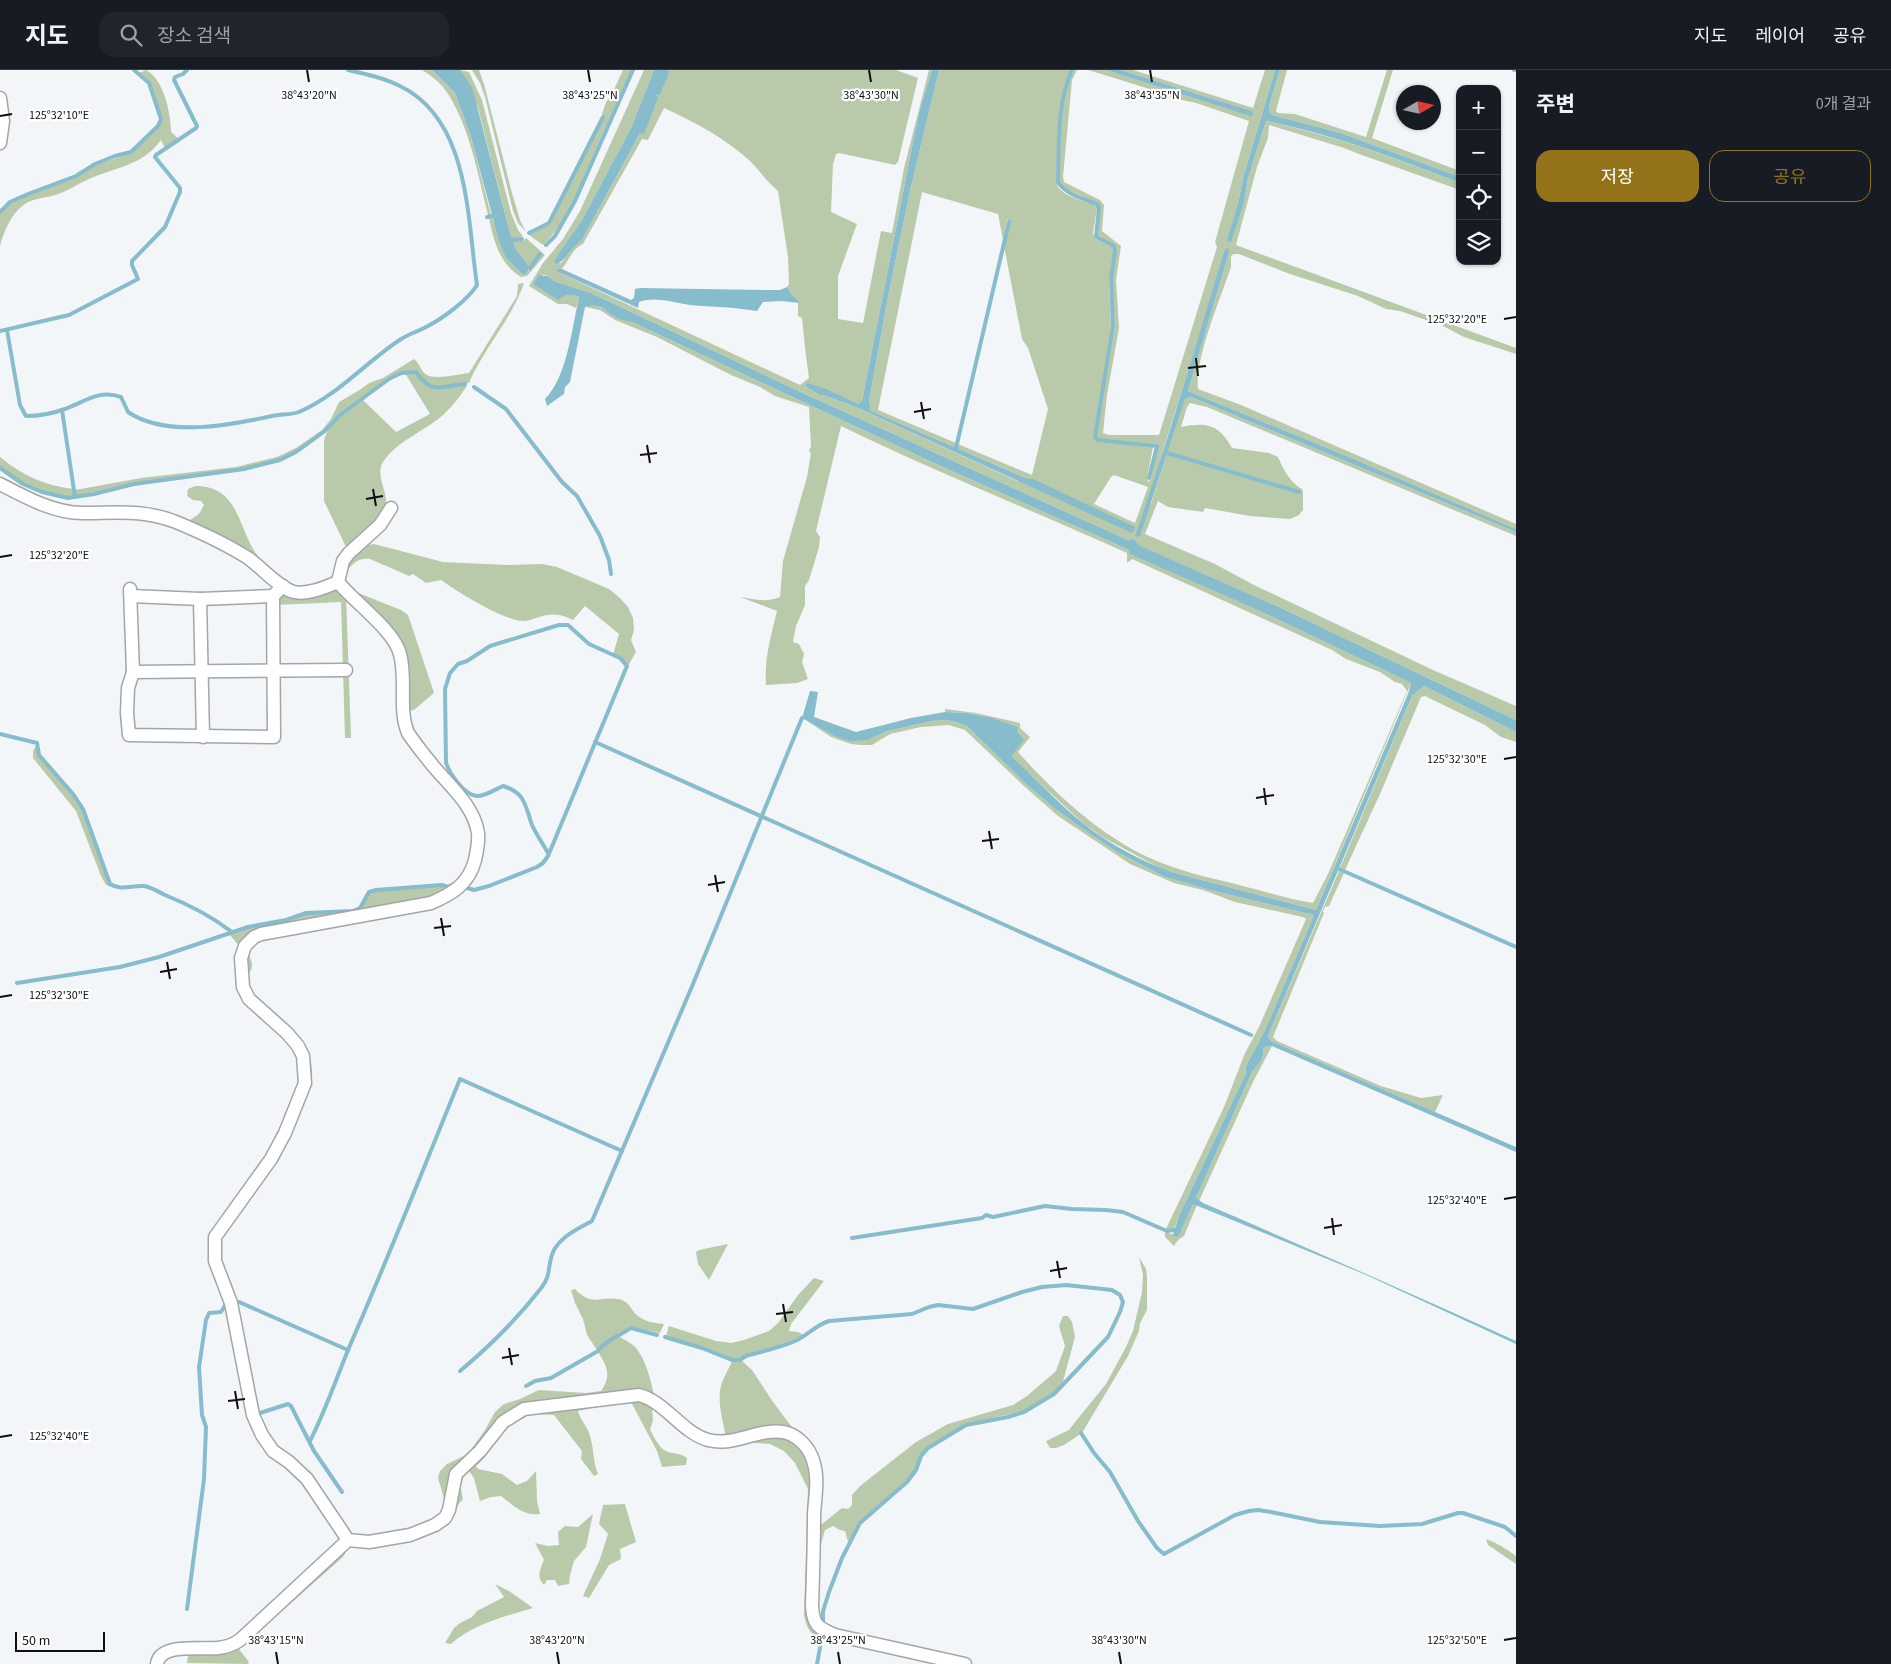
<!DOCTYPE html>
<html lang="ko">
<meta charset="utf-8">
<style>
:root{--surface:#171b24;--page:#20242c;--text:#f1f3f6;--muted:#9ea1a6;--line:#363941;--accent:#94721a}
body{margin:0;font-family:"Source Sans 3","Noto Sans KR",sans-serif;background:var(--page);color:var(--text)}
.controls{position:absolute;right:15px;top:15px;display:grid;overflow:hidden;border-radius:10px;box-shadow:0 1px 4px #0004}
.controls button{width:45px;height:45px;display:grid;place-items:center;padding:0;border:0;border-bottom:1px solid var(--line);background:var(--surface);color:var(--text);font:25px sans-serif}
.compass{position:absolute;left:1396px;top:15px;width:45px;height:45px;border-radius:50%;background:var(--surface);box-shadow:0 1px 4px #0004;rotate:81deg}
.scale{position:absolute;left:15px;bottom:12px;width:90px;box-sizing:border-box;padding-left:5px;border:2px solid #0f1011;border-top:0;font-size:14px;line-height:18px;white-space:nowrap;color:#0f1011;-webkit-text-stroke:4px #fff;paint-order:stroke}
.list{margin:0;padding:0;list-style:none}
h2{display:flex;justify-content:space-between;align-items:center;height:65px;margin:0;padding:0 20px;font-size:21px}
h2 small{font-size:16px;font-weight:400;color:var(--muted)}
.actions{display:flex;gap:10px;padding:15px 20px}
.actions a{flex:1;padding:11px 0;border:1px solid var(--accent);border-radius:15px;text-align:center;font-size:18px;color:var(--accent)}
.actions .main{background:var(--accent);color:#fff}
.icon{flex:none;width:28px;height:28px;fill:none;stroke:currentColor;stroke-width:2;stroke-linecap:round;stroke-linejoin:round}
.map{position:relative;flex:none;width:1516px;height:1594px;overflow:hidden}
header{display:flex;align-items:center;gap:30px;box-sizing:border-box;height:70px;padding:0 25px;background:var(--surface);border-bottom:1px solid var(--line)}
header strong{font-size:24px}
nav{display:flex;gap:28px;margin-inline-start:auto;font-size:18px}
.search{width:350px;height:45px;background:var(--page);display:flex;align-items:center;gap:12px;box-sizing:border-box;padding:0 18px;border-radius:15px;color:var(--muted);font-size:19px}
main{display:flex}
aside{flex:1;background:var(--surface)}
.map>svg:first-child{display:block}
</style>
<header>
<strong>지도</strong>
<div class="search"><svg class="icon" aria-label="search" viewBox="0 0 24 24"><circle cx="10" cy="10" r="6"/><path d="M15 15l6 6"/></svg>장소 검색</div>
<nav><a>지도</a><a>레이어</a><a>공유</a></nav>
</header>
<main>
<div class="map">
<svg width="1516" height="1594" viewBox="0 0 1516 1594">
<rect width="100%" height="100%" fill="#f3f6f9"/>
<g fill="#b9caab" fill-rule="evenodd">
<path d="M146,0c18,9 25,44 25,62l8,7 -14,9 -4,-8c-19,27 -48,27 -76,41 -9,4 -17,10 -27,13 -10,4 -25,4 -33,10 -13,8 -21,27 -25,42v-33l11,-10 17,-8 48,-18 19,-12 37,-12 27,-26 3,-8 -9,-28 -3,-9 -11,-9z"/>
<path d="M422,0h10l23,23 16,44 20,78h-3c-10,-40 -19,-94 -45,-128 -6,-7 -13,-12 -21,-17z"/>
<path d="M460,0l9,2 13,28 29,113 7,17 5,6 -9,4 9,1 3,-3 19,17 -18,21 -6,1c-22,-14 -27,-35 -32,-59l3,-1 14,41 16,16h4l15,-19 -2,-2 -10,14 -13,-18 -6,-16 -32,-125z"/>
<polygon points="472,0 479,0 484,14 512,123 520,150 526,162 518,153 513,141 485,27 480,13"/>
<path d="M623,0h9c-13,27 -25,54 -37,81 -13,32 -27,70 -52,94l-14,-10 22,-12 53,-107 -2,-2 4,-12 5,-6z"/>
<path d="M644,0h10l-23,58 -49,92 -27,41 6,2 15,-19 6,-4 58,-107h4l13,-35 -1,-4 11,-17 1,-7h228l22,8 -20,84 -3,3 -56,-12 -3,1 -3,10 -2,48 26,12 -19,52v43l25,4 18,-92 11,2 12,-65 25,-98h3l-12,39 -5,23 -53,269 -4,3 -53,-18 16,10 2,-1 33,12 161,74 16,-2h-5l-157,-68 -2,-10 19,-104 22,-106 29,-121h133c-2,3 -5,7 -6,10 -4,11 -13,100 -8,107 7,10 26,14 37,18l2,3 -4,25 2,6 17,8 2,6 -5,28 2,46 -17,111 4,3 55,6 -6,31 1,4 3,-3 7,-35 -58,-5 -4,-3 19,-110 -3,-46 4,-32 -1,-3 -17,-8 2,-30 -2,-3 -36,-17 -3,-7c2,-35 0,-78 15,-110h3l-5,10 -9,97 1,5 36,18 4,5 -2,26 19,15 -5,34 3,48 -12,67 -4,38 6,2h50l58,-188 -2,-5 34,-121 -53,-18 -28,-6 -2,-3 -78,-24h18l145,45 3,-1 -2,-3 -131,-41h12l120,38 12,-38h10l-32,108 -5,26 6,-2 4,-24 18,-57c66,14 131,38 194,62v7l-101,-36 -15,-6 -75,-23 -1,13 -11,29 -21,78 280,103v6l-52,-17 -21,-11 -43,-15 -14,-2 -28,-13 -68,-22 -51,-20h-5l-3,2v11c-10,30 -37,93 -33,122l43,16 275,119v5l-162,-70 -166,-68 40,-135 -3,-8c-13,44 -26,89 -40,133 -13,42 -28,82 -35,126l17,-53 133,39v-2l-133,-39 18,-53 6,-2 325,135v4l-309,-129 -17,-4 -3,4 -6,20c25,-5 38,-3 51,21l37,5 9,4c6,14 12,25 25,33v20l-4,5 -9,4 -40,-3 -45,-8 -2,4 -35,-5 -10,-6 -13,33 70,30 39,21 179,85 83,36v14l-237,-113 -142,-62 -3,-6 -6,1 -323,-146 -214,-101 -37,-12 -6,-5 -9,-2 -6,10 31,12 8,-2 7,3 -3,11 -9,-4h-9l-29,-18 14,-23 20,-24 17,-28zM664,38c32,15 60,29 87,54 9,9 16,20 27,29l10,66 1,27 -2,3 5,8 6,5v16l4,2c2,20 4,40 7,60l-9,7 -244,-114 1,-2h5c7,-9 11,-21 21,-25l59,-105 6,1zM922,122l76,22 5,26 4,-20h3l-6,26 18,93 6,9 20,61 -16,66 -74,-31 -2,3v-4l-78,-33zM1114,405l34,12 -13,36 -41,-19 17,-27z"/>
<polygon points="1280,0 1287,0 1276,41 1278,43 1295,44 1366,67 1387,0 1393,0 1372,68 1460,101 1460,107 1341,63 1272,45 1269,41 1269,36"/>
<path d="M524,213c-12,36 -40,65 -55,100l-36,4 -6,-3 -10,-13 -17,1 -11,6 -50,37 -14,15 -30,21 -15,8 -36,9 -110,15 -58,13 -1,-6 66,-12 95,-11 41,-10 19,-9 26,-18 9,-11 8,-17 7,-4 15,-9 8,-6 14,-5 31,-19c6,4 6,12 13,16 8,5 32,-1 42,-2l48,-77 1,-12z"/>
<path d="M595,235l11,5 9,7 17,5 302,141 195,87 2,4 131,58 149,71 -95,227 -141,-37 -17,-6 -54,-29 -20,-14 -74,-68 -21,-39 -23,-4 -21,-1v-3l31,4 44,10v5l10,9 -12,15c42,47 94,95 155,115 21,8 44,12 66,18 24,6 49,14 74,18l16,-31 78,-181 -5,-7 -7,-2 -15,-10 -34,-13 -14,-9 -200,-91 -5,4v-10c-95,-43 -192,-81 -286,-127l-25,105 4,6 -1,10 -10,33 -4,6v19l-9,21 -3,16 6,2 5,10 -2,8 6,17 -11,4 -31,2c-2,-26 5,-49 11,-74l-37,-14c14,2 25,6 40,0l3,-36 24,-84 4,-24 -2,-2 2,-5 -2,-39 -34,-11 -15,-9 -29,-12 -74,-38 -42,-17 -15,-10 -15,-3z"/>
<path d="M411,302l5,1c16,23 24,14 49,11l2,2c-7,10 -14,20 -24,29 -18,16 -46,26 -60,47 -9,15 8,33 2,48 -4,10 -29,30 -38,39l-23,-48v-60c4,-19 24,-30 39,-41l33,32 34,-18 -25,-41z"/>
<path d="M0,387c22,18 45,29 74,32l1,7c-28,5 -54,-14 -75,-29z"/>
<path d="M195,416c40,0 42,33 57,61 7,13 20,24 30,36l-98,-59 15,-10 5,-9 -3,-4 -8,-1 -6,-4 1,-7z"/>
<path d="M374,474l69,18 65,3 34,-1 15,3 52,22 11,9 8,9 5,11 1,12 -3,10 5,12 -8,14 -8,-9 -7,-2 6,-21 -34,-28 -12,14c-14,-7 -23,-7 -37,-2 -4,1 -8,3 -12,3 -18,1 -68,-30 -83,-41l-15,3 -13,-9 -4,2 -39,-17c-11,-2 -18,5 -24,13l-1,5 6,13 50,20 7,5 26,78 -20,17 -8,1 -1,-47 -63,-86v-7l20,-25z"/>
<polygon points="339,518 346,524 351,668 345,668 341,532 275,535 283,520"/>
<polygon points="1424,616 1516,662 1516,672 1501,667 1485,655 1425,626 1421,627 1380,724 1345,800 1340,798 1412,626"/>
<polygon points="806,650 834,666 868,670 887,661 937,650 953,651 967,656 1027,715 1054,738 1087,762 1117,782 1165,807 1210,820 1314,845 1265,960 1246,996 1246,1003 1179,1146 1174,1160 1166,1159 1224,1037 1245,983 1259,957 1306,849 1303,847 1235,832 1203,820 1174,813 1130,794 1058,746 1024,716 965,660 949,655 921,657 890,664 872,675 860,675 851,674 831,667"/>
<polygon points="37,674 38,685 73,725 82,740 109,815 115,818 106,815 101,806 76,741 33,688 33,681"/>
<polygon points="1339,801 1344,803 1329,836 1325,837 1323,841 1324,843 1273,967 1277,971 1381,1016 1421,1028 1443,1025 1435,1042 1271,971 1268,966"/>
<polygon points="442,816 448,818 447,824 283,857 241,878 229,864 249,858 286,851 306,844 353,842 361,838 370,822 376,820"/>
<path d="M260,867c-4,5 -12,13 -10,20 0,2 2,4 2,7 1,8 -8,11 -4,21 2,6 8,10 12,14 25,25 54,38 52,79 -2,24 -36,84 -51,105 -15,20 -45,47 -42,73l17,45h-3c-9,-20 -22,-43 -15,-65 29,-38 98,-125 90,-173 -2,-8 -5,-17 -10,-24 -20,-28 -55,-33 -54,-73 0,-13 6,-22 16,-29z"/>
<polygon points="1272,976 1253,1012 1199,1131 1196,1128 1252,1002 1262,990 1264,977"/>
<polygon points="1193,1134 1197,1135 1184,1166 1178,1170 1174,1176 1165,1167 1165,1162 1178,1166"/>
<polygon points="728,1174 709,1210 698,1194 696,1182 699,1180"/>
<polygon points="1139,1187 1146,1199 1147,1207 1147,1240 1140,1253 1139,1261 1128,1286 1082,1363 1064,1375 1056,1378 1050,1378 1046,1371 1069,1360 1076,1351 1106,1314 1126,1277 1133,1261 1142,1222 1143,1205"/>
<polygon points="814,1208 824,1211 791,1254 789,1261 798,1262 804,1265 778,1276 746,1285 740,1289 732,1289 702,1277 666,1266 669,1256 716,1271 731,1273 744,1270 769,1261 778,1253 798,1225"/>
<path d="M575,1219c17,18 24,7 43,10 13,3 12,11 20,17 8,6 17,7 26,8l-4,9 -29,-6c-11,8 -26,12 -34,23l-10,-15 -4,-16 -8,-16 -4,-13z"/>
<polygon points="1063,1246 1068,1246 1072,1252 1075,1267 1062,1315 1054,1323 1024,1341 966,1354 928,1377 920,1385 915,1400 907,1411 860,1453 848,1472 845,1461 840,1460 833,1456 825,1460 820,1477 819,1497 816,1455 822,1454 842,1438 848,1439 852,1435 852,1425 860,1416 916,1372 948,1354 1013,1335 1027,1326 1056,1301 1065,1276 1059,1256"/>
<path d="M620,1267c4,3 10,5 13,8 13,11 19,40 22,55l-127,6 -60,54 -22,45 -8,-27 2,-7 7,-7 21,-10 17,-24 10,-18 9,-8 16,-5 19,-9 47,3 15,-2c11,-15 6,-25 -3,-39l5,-7z"/>
<path d="M741,1290l11,10 21,32 28,37 -5,-4 -70,4c-2,-15 -8,-32 -6,-48 1,-10 8,-20 12,-30z"/>
<path d="M639,1327l23,17 -10,-5 1,11 -3,10c5,8 9,19 18,22 7,2 13,1 19,6l-1,7 -24,2 -5,-16 -27,-51 -52,11c2,9 10,16 12,25 4,13 3,26 8,38l-4,2 -13,-17 1,-8 -28,-36c-7,0 -17,-2 -24,0 -27,6 -35,35 -54,51l2,3 24,5 15,11 10,-4 9,-10 1,30 3,13c-17,2 -26,-8 -39,-18l-10,1 -11,4 -6,-23 -5,-7 -5,5 -4,8 3,15c-9,10 -13,22 -24,30 -20,13 -66,19 -90,18l-6,10 -104,92 10,13 -1,2 -61,-1 2,-13 43,-2 117,-105 89,-19 21,-50 62,-61z"/>
<path d="M759,1366l34,3 18,23v67l9,108c-11,-2 -14,-12 -16,-22l4,-126 -13,-26 -11,-12 -14,-7 -28,-2z"/>
<polygon points="625,1434 636,1472 620,1479 621,1489 609,1495 589,1528 583,1526 600,1489 608,1464 599,1454 603,1435"/>
<path d="M593,1444l-7,33 -12,14 -4,14 -1,9 -11,2 -3,-6h-8l-3,5c-8,-9 -4,-15 0,-25l-9,-17 13,3 11,-1 -1,-13 7,-6 13,1z"/>
<path d="M1486,1469c11,4 21,10 30,17v8l-28,-19z"/>
<path d="M495,1514l14,7 24,17c-27,8 -60,16 -82,36l-6,-1 9,-15 6,-5 12,-6 5,-6 27,-14z"/>
</g>
<g fill="#86bccb">
<polygon points="432,0 460,0 472,17 510,163 516,179 530,198 526,204 522,204 506,188 499,171 471,67 455,23"/>
<path d="M654,0h14l1,3c-3,7 -6,15 -10,22h-3l2,3 -14,36 -4,-1 -58,107c-10,6 -16,21 -26,24l-2,-3 28,-41 49,-92z"/>
<polygon points="932,0 939,0 910,121 888,227 869,331 871,341 1028,409 1033,409 1135,457 1132,463 856,337 823,325 821,326 805,316 807,313 826,319 858,334 862,331 915,62 920,39"/>
<polygon points="1106,0 1121,0 1252,41 1254,44 1251,46"/>
<path d="M1275,0h5l-11,36v5l3,4 69,18 119,44v6c-63,-24 -128,-49 -194,-62l-18,57 -4,24 -13,40 -4,-1 11,-37 5,-26z"/>
<path d="M1225,178l4,1 -1,7 -40,135 166,68 162,70v3l-325,-135 -6,2 -45,137 -3,1 -2,-1c33,-95 61,-192 90,-288z"/>
<path d="M557,199h5l69,31 3,-2 1,-9 5,-1 126,2h14l7,-3 5,8 6,5 1,3 -17,-2 -19,1 -6,9c-23,-4 -45,-4 -67,-6 -16,-2 -34,-9 -51,-3l-1,6 -82,-37z"/>
<path d="M539,204l5,2h4l6,5 37,12 214,101 323,146 6,-1 4,6 141,62 237,113v12l-92,-46 -12,10 -144,340 3,5 245,106v5l-244,-106 -8,1 -2,13 -10,12 -56,126 7,5c105,45 209,91 313,138v3l-152,-70 -171,-70 -15,33 -5,-2 6,-19 67,-143v-7l19,-36 49,-115 -104,-25 -45,-13 -48,-25 -30,-20 -33,-24 -27,-23 -60,-59 -14,-5 -16,-1 -50,11 -19,9 -18,1 -16,-5 -32,-18 8,-27 8,1 -4,25 42,15 55,-14 34,-6 21,1 23,4 28,10v5l7,8 -13,16c24,22 47,47 73,68 25,20 61,39 91,49l141,37 92,-216 3,-11 -149,-71 -132,-58 -1,-4 -195,-87 -302,-141c-6,-1 -12,-2 -17,-5 -12,-7 -13,-14 -30,-10l-15,75 -5,5 -1,7 -17,12 -2,-7c22,-22 27,-71 34,-102 -9,-4 -14,-2 -21,3l-25,-16z"/>
</g>
<g fill="none" stroke-linecap="round" stroke-linejoin="round">
<g stroke="#86bccb" stroke-width="4">
<path d="M1072,0c-15,33 -13,76 -14,112 7,12 26,17 39,22l2,4 -3,29 18,9 1,6 -4,27 2,47 -18,111 3,3 59,6 -8,32"/>
<polyline points="1514,0 1516,0"/>
<polyline points="0,142 10,132 28,124 76,106 95,94 115,86 131,82 158,56 161,49 149,13 134,0"/>
<polyline points="487,147 492,146"/>
<polyline points="529,163 549,153 603,47"/>
<polyline points="512,170 522,169"/>
<polyline points="546,175 555,166 575,131 633,0"/>
<polyline points="530,198 540,184"/>
<path d="M7,260l13,75 6,11c12,0 28,-3 39,-7 20,-7 33,-20 56,-12l7,15c38,26 103,13 144,4 9,-2 19,-1 27,-4 38,-16 67,-50 102,-73 8,-5 18,-8 27,-13 15,-8 40,-26 49,-41 -10,-67 -7,-165 -77,-199 -16,-8 -34,-12 -52,-16"/>
<polyline points="0,261 69,245 138,209 132,195 132,191 165,157 180,122 180,118 155,87 156,85 196,58 197,56 174,10 175,7 183,4 187,0"/>
<polyline points="474,317 506,339 562,412 577,426 600,466 609,490 611,504"/>
<polyline points="62,340 75,427"/>
<polyline points="956,378 1009,152"/>
<polyline points="1167,383 1299,422"/>
<path d="M0,398l23,16 19,8 26,6 26,-4 40,-10 110,-15 36,-9 16,-8 29,-21 15,-16 49,-36 12,-6 15,-1c16,23 24,14 49,12"/>
<path d="M0,664l37,9 2,12 34,39 10,15 27,75c11,7 22,1 34,2 7,1 15,6 21,9 25,10 46,21 67,37"/>
<polyline points="595,672 1251,965"/>
<polyline points="1339,799 1516,877"/>
<path d="M467,818l7,2 15,-4 48,-19 6,-4 5,-7 79,-190 -7,-8 -31,-14 -21,-19h-9l-69,21 -23,15 -9,3 -8,9 -5,16 1,74c4,11 18,32 31,33 9,0 19,-7 26,-10 23,7 22,20 29,39 4,9 11,19 16,28"/>
<polyline points="17,913 120,897 159,887 248,857 286,850 306,843 353,841 360,838 369,822 376,820 442,815 448,817 454,814"/>
<polyline points="852,1168 982,1148 986,1145 993,1147 1045,1136 1072,1139 1106,1140 1123,1142 1167,1161 1174,1160"/>
<path d="M665,1267l37,11 30,12h8l6,-4c17,-5 34,-8 49,-15 13,-6 21,-16 34,-20l83,-7 17,-7 9,-2 35,4 49,-17 20,-5 24,-2 46,5 8,5 3,7 -3,10 -12,25 -54,57 -30,18 -16,5 -42,8 -38,23 -7,8 -5,14 -9,12 -47,41 -18,35 -13,34 -6,19v13"/>
<path d="M460,1301c30,-25 58,-53 82,-84 8,-11 6,-17 9,-29 4,-19 25,-28 41,-37l101,-237 109,-266"/>
<path d="M526,1316l9,-5 16,-3 47,-27c7,-11 22,-15 33,-23l26,7"/>
<polyline points="260,1343 288,1334 291,1336 314,1381 342,1422"/>
<polyline points="1081,1363 1094,1383 1110,1402 1138,1451 1157,1478 1164,1484 1235,1445 1249,1441 1258,1440 1271,1442 1320,1452 1380,1456 1422,1454 1458,1443 1463,1443 1505,1457 1516,1466"/>
<path d="M310,1371c16,-31 27,-65 41,-98 38,-87 73,-176 109,-264l162,72"/>
<polyline points="187,1539 204,1409 206,1357 202,1345 199,1297 206,1250 209,1243 221,1242 226,1234 239,1232 348,1280"/>
<polyline points="817,1594 822,1567"/>
</g>
<g stroke="#a3a5a9" stroke-width="15">
<g id="minor">
<polyline points="0,28 3,51 0,73"/>
<path d="M0,414c25,13 54,29 82,29 35,0 61,-4 94,9 24,10 50,22 72,36 13,9 31,30 46,34 14,3 32,-5 44,-10"/>
<path d="M391,438l-11,17 -31,28 -6,8 -5,21c16,20 56,48 62,72 7,26 -2,55 8,79 8,12 17,23 26,34 16,19 40,39 44,66 1,9 -1,18 -3,27 -6,24 -23,34 -44,43l-170,31 -7,3 -9,9 -4,12 2,29 6,12 38,34 11,13 5,10 2,27 -20,50 -14,26 -56,78v24l16,42 22,112 9,20 11,16 16,11 18,17 41,61 21,2 41,-7 25,-10 10,-7 4,-8 7,-36 24,-23 23,-29 21,-13 115,-14c27,7 42,37 69,45 26,7 50,-12 75,-8 12,2 23,12 28,23 9,20 4,40 3,60 0,31 -1,61 -2,91 1,19 6,22 23,29l130,29"/>
<polyline points="130,519 133,602 128,618 127,643 129,665 274,667 273,526 283,516"/>
<polyline points="131,526 200,529 273,526"/>
<polyline points="200,529 203,667"/>
<polyline points="133,602 346,600"/>
<path d="M157,1594c3,-22 45,-14 61,-16 9,-1 15,-3 22,-8l108,-100"/>
</g>
</g>
<use href="#minor" stroke="#fff" stroke-width="12"/>
</g>
<path fill="none" stroke="#0f1011" stroke-width="2" d="M307,0l2,12M588,0l2,12M869,0l2,12M1150,0l2,12M0,46l12,-2M1504,249l12,-2M1196,288l2,18M1188,298l18,-2M921,332l3,17M914,342l17,-3M647,375l3,18M640,385l17,-2M373,419l3,17M366,429l17,-3M0,487l12,-2M1504,689l12,-2M1264,718l2,17M1256,728l18,-3M989,761l3,18M982,771l17,-2M715,805l3,17M708,815l17,-3M441,848l3,18M434,858l17,-2M167,892l3,17M160,902l17,-3M0,927l12,-2M1504,1129l12,-2M1332,1148l2,17M1324,1158l18,-3M1057,1191l3,17M1050,1201l17,-3M783,1234l3,18M776,1244l17,-2M509,1278l3,17M502,1288l17,-3M235,1321l3,18M228,1331l17,-2M0,1367l12,-2M1504,1570l12,-2M276,1582l2,12M557,1582l2,12M838,1582l2,12M1119,1582l2,12"/>
<g font-size="12" text-anchor="middle" fill="#0f1011" stroke="#fff" stroke-width="4.5" stroke-linejoin="round" paint-order="stroke">
<text x="309" y="29">38°43'20"N</text>
<text x="590" y="29">38°43'25"N</text>
<text x="871" y="29">38°43'30"N</text>
<text x="1152" y="29">38°43'35"N</text>
<text x="59" y="49">125°32'10"E</text>
<text x="1457" y="253">125°32'20"E</text>
<text x="59" y="489">125°32'20"E</text>
<text x="1457" y="693">125°32'30"E</text>
<text x="59" y="929">125°32'30"E</text>
<text x="1457" y="1134">125°32'40"E</text>
<text x="59" y="1370">125°32'40"E</text>
<text x="276" y="1574">38°43'15"N</text>
<text x="557" y="1574">38°43'20"N</text>
<text x="838" y="1574">38°43'25"N</text>
<text x="1119" y="1574">38°43'30"N</text>
<text x="1457" y="1574">125°32'50"E</text>
</g>
</svg>
<div class="controls">
<button>+</button>
<button>−</button>
<button><svg class="icon" aria-label="locate" viewBox="0 0 24 24"><circle cx="12" cy="12" r="6"/><path d="M12 2v4M12 18v4M2 12h4M18 12h4"/></svg></button>
<button><svg class="icon" aria-label="layers" viewBox="0 0 24 24"><path d="M12 4l9 5-9 5-9-5zM3 14l9 5 9-5"/></svg></button>
</div>
<svg class="compass" viewBox="-18 -18 36 36"><path d="M0-13l5 13h-10z" fill="#e53935"/><path d="M0 13l5-13h-10z" fill="#9ea1a6"/></svg>
<div class="scale">50 m</div>
</div>
<aside>
<h2>주변<small>0개 결과</small></h2>
<ul class="list">
</ul>
<div class="actions"><a class="main">저장</a><a>공유</a></div>
</aside>
</main>
